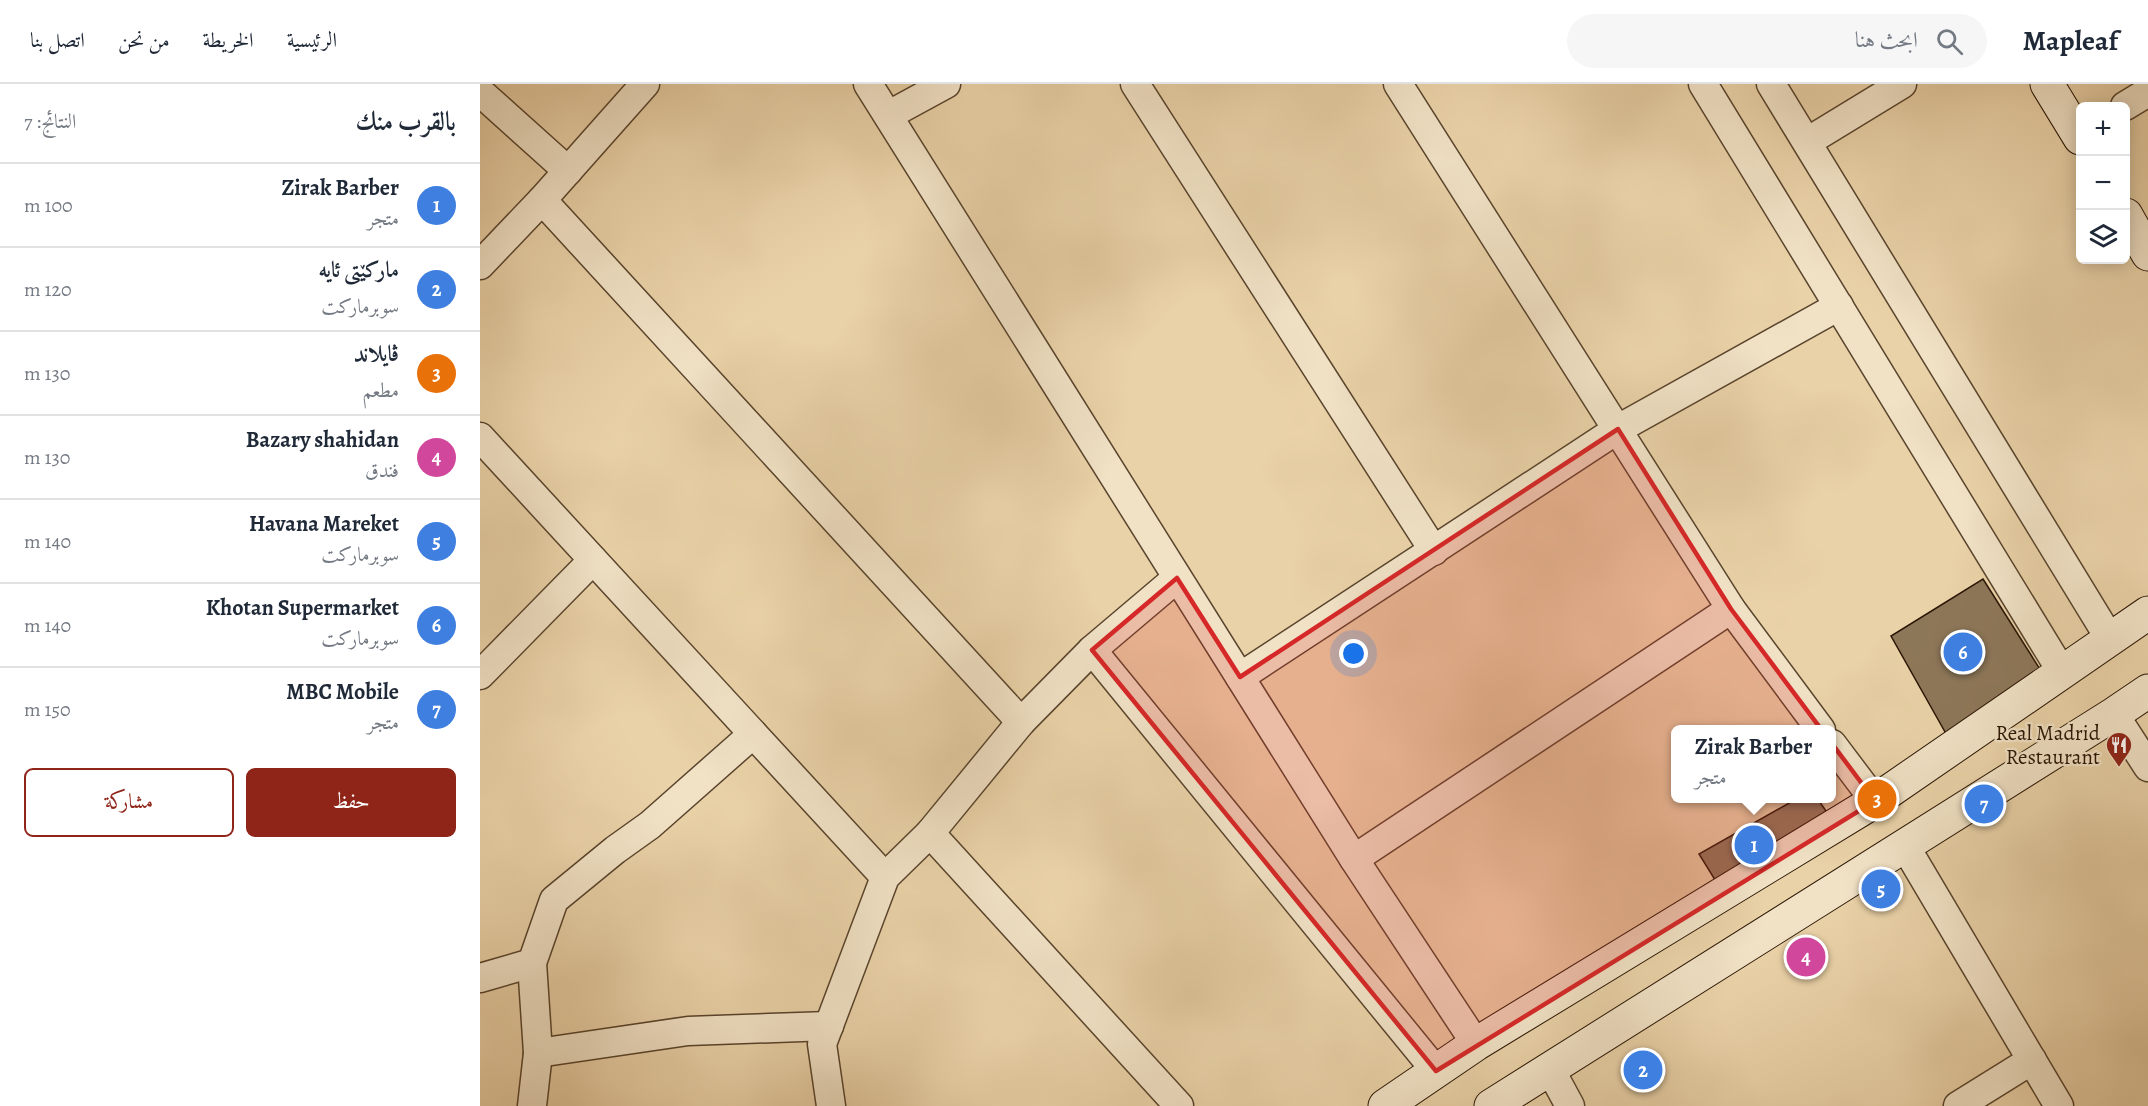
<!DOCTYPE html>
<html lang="ar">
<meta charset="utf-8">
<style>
:root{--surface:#fff;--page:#f6f6f7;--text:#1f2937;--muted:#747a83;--line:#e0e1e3;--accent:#8f2418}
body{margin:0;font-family:Alegreya,Amiri,serif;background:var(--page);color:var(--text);direction:rtl}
.controls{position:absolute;right:18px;top:18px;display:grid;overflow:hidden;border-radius:9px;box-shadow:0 3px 15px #0003}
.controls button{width:54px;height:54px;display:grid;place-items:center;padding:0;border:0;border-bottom:2px solid var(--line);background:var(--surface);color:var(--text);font:30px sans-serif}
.you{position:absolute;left:874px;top:570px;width:21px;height:21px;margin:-15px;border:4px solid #fff;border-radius:50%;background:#1a73e8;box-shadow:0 0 0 9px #1a73e833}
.badge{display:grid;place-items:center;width:39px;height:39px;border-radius:50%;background:var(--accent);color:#fff;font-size:20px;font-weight:700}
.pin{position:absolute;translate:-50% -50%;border:3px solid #fff;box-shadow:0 2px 6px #0006}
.popup{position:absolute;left:1191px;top:641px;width:165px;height:78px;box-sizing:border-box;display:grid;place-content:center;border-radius:9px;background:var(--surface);filter:drop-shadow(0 2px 4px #0005);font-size:20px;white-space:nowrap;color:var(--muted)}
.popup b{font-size:22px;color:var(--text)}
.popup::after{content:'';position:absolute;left:50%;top:100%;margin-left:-12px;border:12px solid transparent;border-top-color:var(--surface)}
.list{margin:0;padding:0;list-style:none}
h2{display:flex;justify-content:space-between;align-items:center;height:78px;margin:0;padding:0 24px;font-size:26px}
h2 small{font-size:20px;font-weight:400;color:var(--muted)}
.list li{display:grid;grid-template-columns:39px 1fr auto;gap:18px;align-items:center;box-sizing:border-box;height:84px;padding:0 24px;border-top:2px solid var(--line)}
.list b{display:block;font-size:22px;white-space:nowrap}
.list p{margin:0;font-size:20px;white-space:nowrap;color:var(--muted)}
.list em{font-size:20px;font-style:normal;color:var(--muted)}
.actions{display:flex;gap:12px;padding:18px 24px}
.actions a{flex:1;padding:14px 0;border:2px solid var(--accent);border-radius:9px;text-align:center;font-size:21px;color:var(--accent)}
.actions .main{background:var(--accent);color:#fff}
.icon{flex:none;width:33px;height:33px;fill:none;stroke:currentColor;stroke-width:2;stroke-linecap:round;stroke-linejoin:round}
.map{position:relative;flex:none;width:1668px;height:1022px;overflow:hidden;direction:ltr}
header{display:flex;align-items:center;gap:36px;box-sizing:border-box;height:84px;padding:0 30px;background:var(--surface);border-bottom:2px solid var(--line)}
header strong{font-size:28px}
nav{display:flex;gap:33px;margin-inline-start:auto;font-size:21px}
.search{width:420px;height:54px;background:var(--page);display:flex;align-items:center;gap:15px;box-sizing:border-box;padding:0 21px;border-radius:33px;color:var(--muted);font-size:22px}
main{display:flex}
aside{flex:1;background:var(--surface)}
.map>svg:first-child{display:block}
</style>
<header>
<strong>Mapleaf</strong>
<div class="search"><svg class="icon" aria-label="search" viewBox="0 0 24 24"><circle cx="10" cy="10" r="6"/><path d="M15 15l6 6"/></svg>ابحث هنا</div>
<nav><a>الرئيسية</a><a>الخريطة</a><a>من نحن</a><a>اتصل بنا</a></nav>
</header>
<main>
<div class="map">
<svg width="1668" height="1022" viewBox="0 0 1668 1022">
<rect width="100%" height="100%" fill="#ead2a8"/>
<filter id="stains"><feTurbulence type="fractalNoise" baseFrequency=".00333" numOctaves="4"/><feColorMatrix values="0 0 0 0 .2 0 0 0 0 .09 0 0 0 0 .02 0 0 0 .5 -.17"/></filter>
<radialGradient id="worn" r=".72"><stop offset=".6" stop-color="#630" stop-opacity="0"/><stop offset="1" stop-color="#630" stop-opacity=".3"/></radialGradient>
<g fill="#8d7759" stroke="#291504" stroke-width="1.5">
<polygon points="1503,495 1563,590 1469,655 1411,552"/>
<polygon points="1318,714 1337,714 1353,737 1240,804 1219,770"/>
</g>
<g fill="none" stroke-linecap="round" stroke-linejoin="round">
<g stroke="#59442d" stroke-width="31">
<g id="street">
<polyline points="388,0 874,775 996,960"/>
<polyline points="655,0 954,467"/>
<polyline points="918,0 1251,525 1341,646"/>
<polyline points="1223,0 1582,588"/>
<polyline points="1291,0 1630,555"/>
<polyline points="0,8 88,87"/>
<polyline points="1645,22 1668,8"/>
<polyline points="409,31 466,0"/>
<polyline points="1327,58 1422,0"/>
<polyline points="62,116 541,638"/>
<polyline points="0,181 62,116 165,0"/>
<polyline points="0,353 405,793"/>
<polyline points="612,566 956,987"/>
<polyline points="0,591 113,476"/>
<polyline points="760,593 1138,345 1359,222"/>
<polyline points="1634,630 1668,683"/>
<polyline points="1352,660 1395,717"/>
<polyline points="450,749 699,1022"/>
<polyline points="1425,762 1579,1022"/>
<polyline points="874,775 1251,525"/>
<polyline points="0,894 52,879"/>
<polyline points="58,969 208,947 349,942"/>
<polyline points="1070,985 1090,1022"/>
<polyline points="52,1022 58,969 52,879 74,816 135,766 170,741 273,650"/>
<polyline points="351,1022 342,960 405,793 450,749 541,638 612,566 697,494"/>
<polyline points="1478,1022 1552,976"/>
</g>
</g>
<g stroke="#291504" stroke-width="35">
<g id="secondary">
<polyline points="1567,0 1600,54"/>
<polyline points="1646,131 1668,170"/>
<polyline points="905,1022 996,960 1395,717 1668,529"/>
<polyline points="1011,1022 1634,630 1668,607"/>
</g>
</g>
<use href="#street" stroke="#f1e2c6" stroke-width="28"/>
<use href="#secondary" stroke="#f1e2c6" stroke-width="33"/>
</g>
<path fill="#d62828" fill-opacity="0.2" stroke="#d62828" stroke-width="4.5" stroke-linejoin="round" d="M1138,345l113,180 144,192 -439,270 -344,-421 85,-72 63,99z"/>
<defs>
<g id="restaurant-pin" transform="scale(1.35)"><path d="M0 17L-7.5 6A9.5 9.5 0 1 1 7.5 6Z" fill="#8f2418" stroke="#f1e2c6"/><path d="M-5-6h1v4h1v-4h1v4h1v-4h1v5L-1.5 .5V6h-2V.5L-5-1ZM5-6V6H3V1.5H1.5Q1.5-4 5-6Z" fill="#fff"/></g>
</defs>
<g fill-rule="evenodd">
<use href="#restaurant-pin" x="1639" y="661"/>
</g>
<g text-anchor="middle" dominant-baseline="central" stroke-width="4.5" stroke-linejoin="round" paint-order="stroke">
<g font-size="21" fill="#291504" stroke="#f1e2c6" text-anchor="end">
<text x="1620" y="649">Real Madrid<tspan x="1620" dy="24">Restaurant</tspan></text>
</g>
</g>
<rect width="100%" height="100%" filter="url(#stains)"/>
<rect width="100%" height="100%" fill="url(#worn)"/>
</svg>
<div class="controls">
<button>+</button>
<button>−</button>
<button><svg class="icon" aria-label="layers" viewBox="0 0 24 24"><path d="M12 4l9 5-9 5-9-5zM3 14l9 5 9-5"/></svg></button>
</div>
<div class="you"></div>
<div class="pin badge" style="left:1274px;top:761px;background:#3f7fe0">1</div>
<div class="popup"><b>Zirak Barber</b>متجر</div>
<div class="pin badge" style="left:1163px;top:986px;background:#3f7fe0">2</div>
<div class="pin badge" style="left:1397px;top:715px;background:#e8710a">3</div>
<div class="pin badge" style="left:1326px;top:873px;background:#d1479c">4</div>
<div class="pin badge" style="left:1401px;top:805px;background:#3f7fe0">5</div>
<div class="pin badge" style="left:1483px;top:568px;background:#3f7fe0">6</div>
<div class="pin badge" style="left:1504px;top:720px;background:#3f7fe0">7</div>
</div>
<aside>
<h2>بالقرب منك<small>النتائج: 7</small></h2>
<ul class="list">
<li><span class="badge" style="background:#3f7fe0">1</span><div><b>Zirak Barber</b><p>متجر</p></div><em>100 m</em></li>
<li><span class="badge" style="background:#3f7fe0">2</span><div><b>مارکێتی ئایە</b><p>سوبرماركت</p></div><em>120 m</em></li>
<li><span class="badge" style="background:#e8710a">3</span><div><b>ڤایلاند</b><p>مطعم</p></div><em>130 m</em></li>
<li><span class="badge" style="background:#d1479c">4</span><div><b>Bazary shahidan</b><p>فندق</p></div><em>130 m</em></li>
<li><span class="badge" style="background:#3f7fe0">5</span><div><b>Havana Mareket</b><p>سوبرماركت</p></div><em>140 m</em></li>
<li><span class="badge" style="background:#3f7fe0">6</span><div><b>Khotan Supermarket</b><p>سوبرماركت</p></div><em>140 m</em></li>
<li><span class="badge" style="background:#3f7fe0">7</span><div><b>MBC Mobile</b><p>متجر</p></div><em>150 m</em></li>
</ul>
<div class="actions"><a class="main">حفظ</a><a>مشاركة</a></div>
</aside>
</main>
